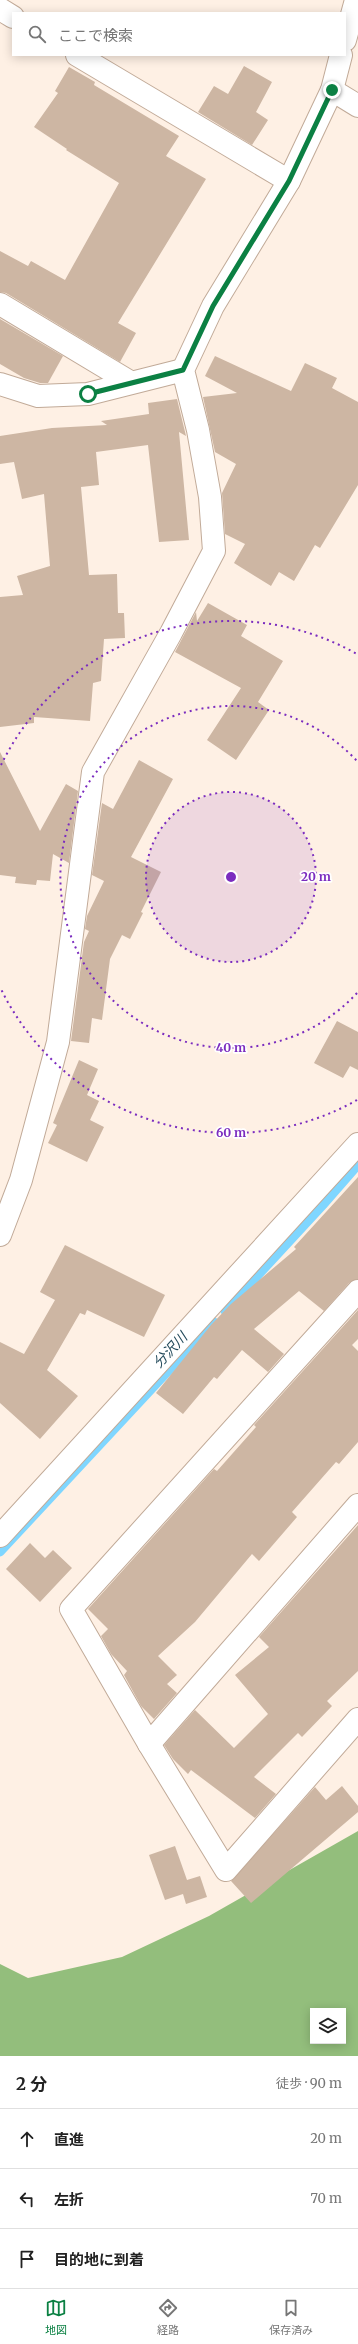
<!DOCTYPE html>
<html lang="ja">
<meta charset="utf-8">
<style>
:root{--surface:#fff;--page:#f2f2f2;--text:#222;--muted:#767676;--line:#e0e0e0;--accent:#0b8043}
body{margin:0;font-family:Merriweather,"Noto Sans JP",serif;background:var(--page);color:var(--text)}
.controls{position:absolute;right:12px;bottom:12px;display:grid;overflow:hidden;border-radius:0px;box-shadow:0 2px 10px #0003}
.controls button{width:36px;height:36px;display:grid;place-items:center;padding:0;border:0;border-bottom:1px solid var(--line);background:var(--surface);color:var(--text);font:20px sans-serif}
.stop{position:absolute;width:12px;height:12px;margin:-9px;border:3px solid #0b8043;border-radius:50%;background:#fff}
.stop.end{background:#0b8043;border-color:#fff;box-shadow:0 1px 4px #0008}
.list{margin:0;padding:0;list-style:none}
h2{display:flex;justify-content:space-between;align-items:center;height:52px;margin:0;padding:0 16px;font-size:17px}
h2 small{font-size:13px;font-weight:400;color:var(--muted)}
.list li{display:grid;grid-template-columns:26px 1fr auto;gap:12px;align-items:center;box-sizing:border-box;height:60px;padding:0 16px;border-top:1px solid var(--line)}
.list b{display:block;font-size:15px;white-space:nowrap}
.list em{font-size:13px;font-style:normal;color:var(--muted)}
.icon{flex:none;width:22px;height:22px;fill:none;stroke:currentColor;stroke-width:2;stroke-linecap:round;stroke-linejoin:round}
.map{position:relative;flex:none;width:358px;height:2056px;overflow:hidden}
.search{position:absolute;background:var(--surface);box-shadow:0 2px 10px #0003;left:12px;right:12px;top:12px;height:44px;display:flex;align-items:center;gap:10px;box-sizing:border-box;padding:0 14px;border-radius:0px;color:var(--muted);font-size:15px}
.sheet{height:232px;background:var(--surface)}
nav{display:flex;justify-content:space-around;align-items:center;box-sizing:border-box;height:56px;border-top:1px solid var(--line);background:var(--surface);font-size:11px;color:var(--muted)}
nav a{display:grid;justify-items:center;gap:2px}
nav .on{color:var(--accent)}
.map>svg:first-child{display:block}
</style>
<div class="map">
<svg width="358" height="2056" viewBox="0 0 358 2056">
<rect width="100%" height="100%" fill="#fef0e4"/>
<path fill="#93be7c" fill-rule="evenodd" d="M358,1831v225h-358v-92l28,14 94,-21 87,-41zM313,2011h30v30h-30z"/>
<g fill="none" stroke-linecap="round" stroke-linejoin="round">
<g stroke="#7fd6ff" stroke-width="9">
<polyline points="225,1311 323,1205 358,1165"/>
<polyline points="0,1552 214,1322"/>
</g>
</g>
<g fill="#cdb6a3">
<polygon points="244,66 272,82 256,112 268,120 252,145 198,112 214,86 228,94"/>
<polygon points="69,67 95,82 94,85 179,136 166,156 206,179 118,323 136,333 120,362 6,293 0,292 0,251 28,266 31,261 65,280 119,183 66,150 67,149 34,127 58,93 55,91"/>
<polygon points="0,319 63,356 48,383 40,383 24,378 0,364"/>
<polygon points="215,356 291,391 305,363 337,378 332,388 358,402 358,485 320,548 315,545 294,581 279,572 271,586 234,563 245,544 225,534 222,493 236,464 215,452 203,397 237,393 205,376"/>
<polygon points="177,399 186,436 179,432 189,540 159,542 148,445 96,452 99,485 81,487 89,575 117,574 118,613 124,613 125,638 104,639 101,681 93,683 90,721 34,717 34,723 0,727 0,597 23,595 17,576 50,566 44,494 22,499 14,462 0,464 0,436 52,428 107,425 101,421 149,414 148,403"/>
<polygon points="208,603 247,625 241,636 283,661 258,702 269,710 236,760 207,740 241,688 175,652 196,612 197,621"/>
<polygon points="0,752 40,831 66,784 78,791 69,863 53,854 50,881 37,880 36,885 15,883 16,877 0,875"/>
<polygon points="139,760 173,779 131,857 161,872 141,912 143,913 130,939 122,935 110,959 102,1020 92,1018 89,1043 71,1041 84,942 89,931 85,929 87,916 104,881 92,875 102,803 113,809"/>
<polygon points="337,1021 358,1032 358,1070 350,1066 343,1078 314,1063"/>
<polygon points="79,1060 98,1069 87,1095 99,1101 90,1120 104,1127 87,1162 48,1143 57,1125 53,1123"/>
<polygon points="358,1177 358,1279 349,1283 324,1311 299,1291 254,1329 284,1354 268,1372 242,1350 217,1379 214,1377 183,1414 156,1393 211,1325 231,1304 296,1249 294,1247"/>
<polygon points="65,1245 165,1295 144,1337 87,1310 85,1315 80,1313 47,1370 78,1396 40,1439 0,1403 0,1342 24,1354 55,1300 40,1292"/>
<polygon points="358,1310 358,1339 352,1345 358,1351 358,1442 339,1464 336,1462 292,1512 297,1517 259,1561 252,1554 195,1622 158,1656 177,1675 167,1684 177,1693 154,1719 141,1706 124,1675 127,1671 111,1654 101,1636 108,1629 88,1609 214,1469 217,1471 256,1427 254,1425"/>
<polygon points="358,1525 358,1671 327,1701 332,1706 302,1737 298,1733 254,1777 276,1794 255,1818 191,1770 188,1774 173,1759 164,1745 195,1710 234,1748 268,1714 235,1675 269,1647 259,1637"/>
<polygon points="30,1543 45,1558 53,1550 72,1568 40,1602 6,1569"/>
<polygon points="342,1786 358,1806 358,1812 251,1903 231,1881 315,1787 326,1800"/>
<polygon points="175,1846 187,1880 200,1876 207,1897 186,1904 183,1894 165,1900 149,1855"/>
</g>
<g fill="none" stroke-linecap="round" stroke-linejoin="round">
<g stroke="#c1aa98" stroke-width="24">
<g id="minor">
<polyline points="0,9 13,17"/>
<polyline points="345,40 356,0"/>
<polyline points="77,55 289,181"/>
<polyline points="332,90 358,106"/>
<polyline points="0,304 130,382"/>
<polyline points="0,384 38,396 88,394 183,370"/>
<polyline points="0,1235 21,1180 58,1042 93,772 171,633 214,551 210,497 198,430 183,370 213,306 289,181 332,90 341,55"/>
<polyline points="358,1291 71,1609 149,1744 226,1870 358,1719"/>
<polyline points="0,1536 358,1144"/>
<polyline points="149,1744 358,1505"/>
</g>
</g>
<use href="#minor" stroke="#fff" stroke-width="22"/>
</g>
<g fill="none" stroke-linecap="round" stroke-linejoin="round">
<polyline stroke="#0b8043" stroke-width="5" points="88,394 183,370 213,306 289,181 332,90"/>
</g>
<circle cx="231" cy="877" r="85" fill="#7b2cbf" fill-opacity=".12"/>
<g fill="none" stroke="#7b2cbf" stroke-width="2" stroke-dasharray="2 4">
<circle cx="231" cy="877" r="85"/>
<path d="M357 993A171 171 0 1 1 357 761"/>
<path d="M357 1100A256 256 0 0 1 1 989M1 765A256 256 0 0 1 357 654"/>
</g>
<g text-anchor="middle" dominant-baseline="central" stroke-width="3.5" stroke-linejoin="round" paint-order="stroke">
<g font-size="14" font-style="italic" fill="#234a5b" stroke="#fff">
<text transform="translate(170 1350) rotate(-47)">分沢川</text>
</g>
</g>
<circle cx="231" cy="877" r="6" fill="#7b2cbf" stroke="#fff" stroke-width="2"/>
<g font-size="12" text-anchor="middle" font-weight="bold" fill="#7b2cbf" stroke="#fff" stroke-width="3.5" stroke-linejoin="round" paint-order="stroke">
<text x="316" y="881">20 m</text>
<text x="231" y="1052">40 m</text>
<text x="231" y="1137">60 m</text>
</g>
</svg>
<div class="controls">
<button><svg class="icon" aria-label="layers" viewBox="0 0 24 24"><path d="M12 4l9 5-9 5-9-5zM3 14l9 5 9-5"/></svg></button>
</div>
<div class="stop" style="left:88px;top:394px"></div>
<div class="stop end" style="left:332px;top:90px"></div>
<div class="search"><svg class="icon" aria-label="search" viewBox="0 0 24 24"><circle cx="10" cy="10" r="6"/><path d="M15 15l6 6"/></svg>ここで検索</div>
</div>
<section class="sheet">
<h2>2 分<small>徒歩 · 90 m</small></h2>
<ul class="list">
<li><svg class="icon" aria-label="ahead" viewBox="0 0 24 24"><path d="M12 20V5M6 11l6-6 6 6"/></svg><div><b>直進</b></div><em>20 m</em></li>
<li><svg class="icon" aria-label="left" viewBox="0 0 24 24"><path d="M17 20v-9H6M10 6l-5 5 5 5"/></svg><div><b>左折</b></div><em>70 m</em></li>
<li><svg class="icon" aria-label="arrive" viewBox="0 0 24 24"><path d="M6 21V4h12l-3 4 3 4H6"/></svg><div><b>目的地に到着</b></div></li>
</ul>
</section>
<nav>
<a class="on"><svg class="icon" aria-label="map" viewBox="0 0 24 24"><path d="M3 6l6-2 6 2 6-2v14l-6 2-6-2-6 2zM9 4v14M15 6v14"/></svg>地図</a>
<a><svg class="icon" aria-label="directions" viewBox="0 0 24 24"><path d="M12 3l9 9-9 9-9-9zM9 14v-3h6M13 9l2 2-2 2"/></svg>経路</a>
<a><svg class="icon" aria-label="saved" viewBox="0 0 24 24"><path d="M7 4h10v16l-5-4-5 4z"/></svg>保存済み</a>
</nav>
